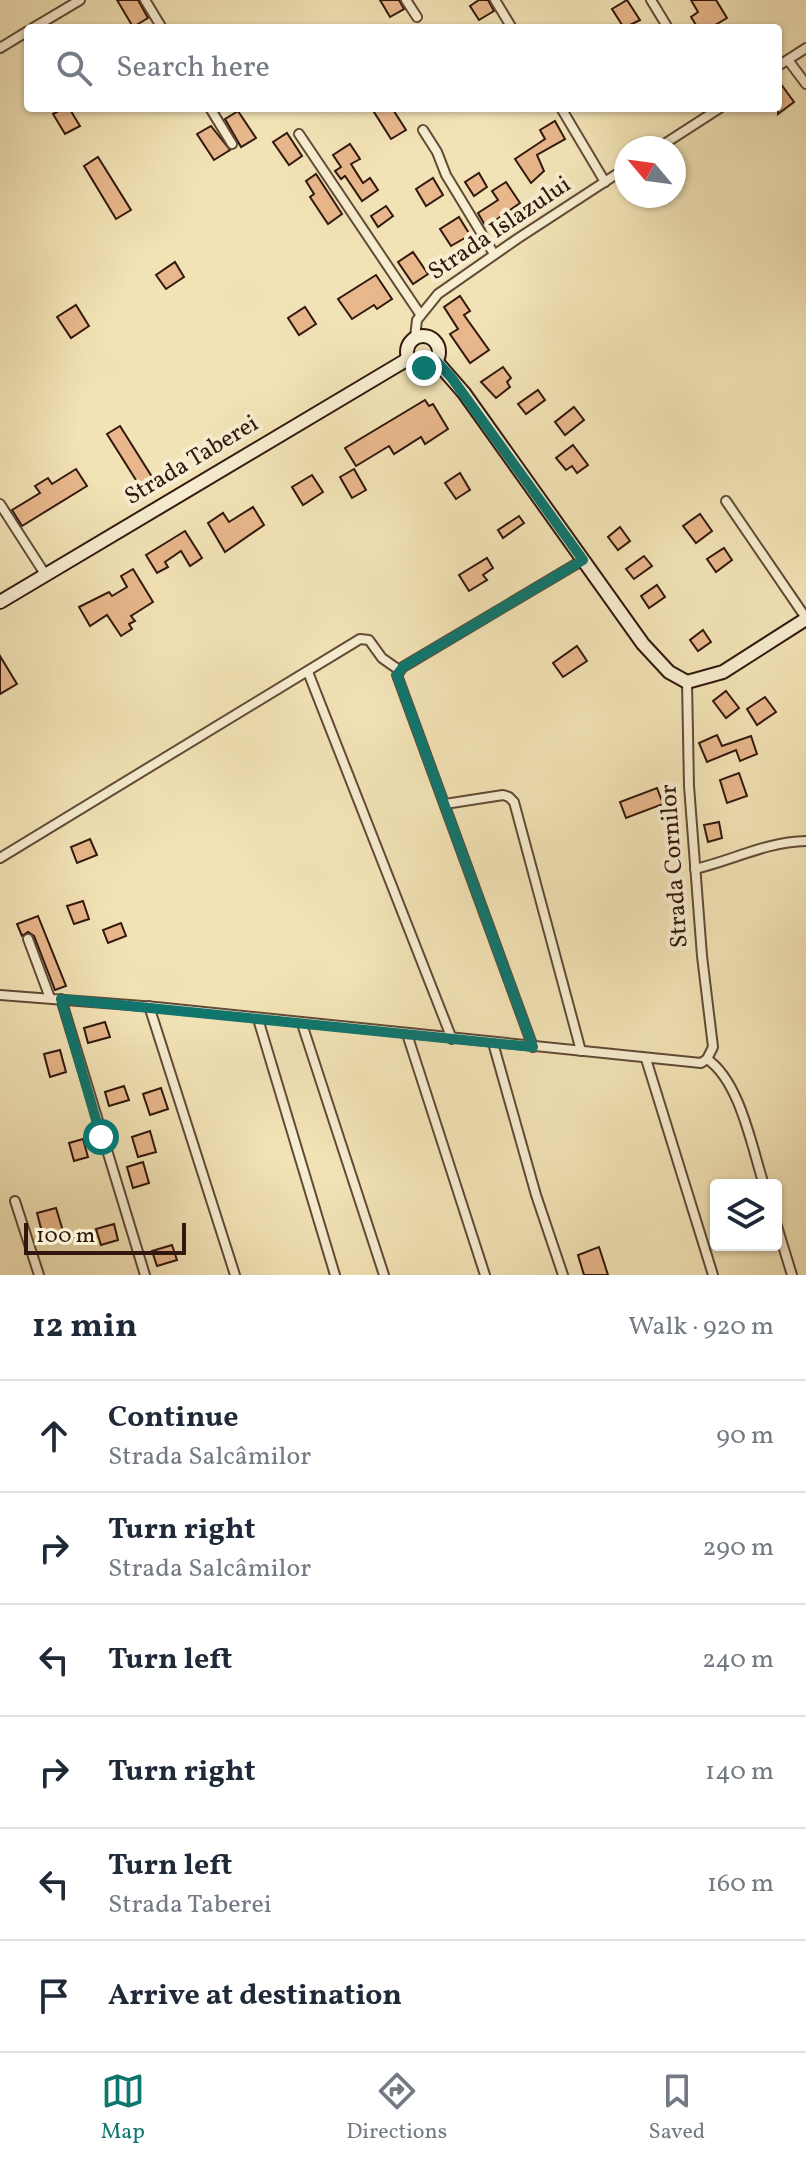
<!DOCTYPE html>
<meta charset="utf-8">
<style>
:root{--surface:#fff;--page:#f2f2f3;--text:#1f2937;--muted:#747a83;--line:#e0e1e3;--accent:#0f766e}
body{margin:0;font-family:Vollkorn,serif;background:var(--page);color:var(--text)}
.controls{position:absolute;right:24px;bottom:24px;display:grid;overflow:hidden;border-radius:8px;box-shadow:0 2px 6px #0004}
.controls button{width:72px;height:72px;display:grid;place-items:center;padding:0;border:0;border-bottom:2px solid var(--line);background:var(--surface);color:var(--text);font:40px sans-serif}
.compass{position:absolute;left:614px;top:136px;width:72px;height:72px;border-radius:50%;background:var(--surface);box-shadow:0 2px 6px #0004;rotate:299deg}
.scale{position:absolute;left:24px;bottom:20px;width:162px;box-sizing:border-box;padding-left:8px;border:4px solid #31170d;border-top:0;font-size:22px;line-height:28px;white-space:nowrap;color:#31170d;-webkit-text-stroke:6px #f7edd0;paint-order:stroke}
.stop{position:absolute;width:24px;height:24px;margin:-18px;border:6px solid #0f766e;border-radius:50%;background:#fff}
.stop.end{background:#0f766e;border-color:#fff;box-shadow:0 2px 8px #0008}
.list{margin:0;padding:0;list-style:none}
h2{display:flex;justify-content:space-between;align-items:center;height:104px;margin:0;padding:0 32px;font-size:34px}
h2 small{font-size:26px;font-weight:400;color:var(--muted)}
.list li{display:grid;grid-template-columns:52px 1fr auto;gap:24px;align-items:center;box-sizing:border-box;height:112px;padding:0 32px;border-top:2px solid var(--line)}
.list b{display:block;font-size:30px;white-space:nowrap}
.list p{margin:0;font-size:26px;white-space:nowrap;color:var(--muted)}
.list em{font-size:26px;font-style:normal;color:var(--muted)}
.icon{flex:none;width:44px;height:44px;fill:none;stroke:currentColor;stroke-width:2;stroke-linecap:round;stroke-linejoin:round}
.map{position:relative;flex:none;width:806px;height:1275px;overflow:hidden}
.search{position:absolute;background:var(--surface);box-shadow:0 2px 6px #0004;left:24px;right:24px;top:24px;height:88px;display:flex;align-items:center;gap:20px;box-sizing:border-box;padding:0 28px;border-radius:8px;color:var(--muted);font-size:30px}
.sheet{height:776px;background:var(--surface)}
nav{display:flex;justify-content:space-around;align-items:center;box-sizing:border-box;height:112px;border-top:2px solid var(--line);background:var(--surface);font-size:22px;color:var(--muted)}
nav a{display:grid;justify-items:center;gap:4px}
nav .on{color:var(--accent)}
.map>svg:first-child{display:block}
</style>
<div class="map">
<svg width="806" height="1275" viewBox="0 0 806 1275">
<rect width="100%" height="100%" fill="#f2e3b6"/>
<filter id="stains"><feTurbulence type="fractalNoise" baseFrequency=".0025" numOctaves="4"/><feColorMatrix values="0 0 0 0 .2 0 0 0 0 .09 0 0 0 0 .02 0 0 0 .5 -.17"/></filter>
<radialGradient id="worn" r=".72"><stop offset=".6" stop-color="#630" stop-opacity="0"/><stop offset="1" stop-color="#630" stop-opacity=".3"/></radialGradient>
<g fill="#e8b78b" stroke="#31170d" stroke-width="2">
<polygon points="117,0 138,0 148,18 133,27"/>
<polygon points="380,0 399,0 404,9 390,17"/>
<polygon points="479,0 488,0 494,11 479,20 470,6"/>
<polygon points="627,0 640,20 624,28 612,9"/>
<polygon points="691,0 716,0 727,18 710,28 698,28 691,17 698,12"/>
<polygon points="778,80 794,102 778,114"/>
<polygon points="64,108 69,108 80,126 65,134 53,114"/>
<polygon points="381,108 392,108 406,130 391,139 374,112"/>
<polygon points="238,111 256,138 241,147 225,119"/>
<polygon points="555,121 565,139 537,155 544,171 531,183 515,159 545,139 540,130"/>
<polygon points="211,126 230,150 214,160 197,134"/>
<polygon points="287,133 302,156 289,165 273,142"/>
<polygon points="350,144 360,159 351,164 363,183 370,178 378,190 362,201 345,176 341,179 335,171 341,167 333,155"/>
<polygon points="98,157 131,210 116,219 84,166"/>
<polygon points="479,173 487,187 474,196 465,182"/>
<polygon points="316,174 342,214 328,224 310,197 314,194 306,181"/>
<polygon points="433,178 443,195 426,206 416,189"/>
<polygon points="506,182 520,203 486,227 478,213 498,200 492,191"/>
<polygon points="386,206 393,216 378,227 371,216"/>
<polygon points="459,217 470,235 451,246 440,229"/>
<polygon points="413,252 428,274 413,284 398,262"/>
<polygon points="175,262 184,277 166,289 156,275"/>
<polygon points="376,275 392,299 377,309 374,305 352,319 338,299"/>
<polygon points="460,296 470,311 464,315 489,350 470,363 450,334 458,329 444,307"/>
<polygon points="76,305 89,326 71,338 57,317"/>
<polygon points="305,307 316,324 299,335 288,318"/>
<polygon points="503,367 511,378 507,382 510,387 496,398 481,382"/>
<polygon points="538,390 545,400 526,414 518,404"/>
<polygon points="425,400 429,406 433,404 448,429 425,444 421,437 394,454 389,446 356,466 345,448"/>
<polygon points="574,407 584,420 565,435 555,422"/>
<polygon points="120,426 159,488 146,496 107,434"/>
<polygon points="573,445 588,465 577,473 572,466 566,470 556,458"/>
<polygon points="76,469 87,486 22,526 12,510 40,493 35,486 48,478 52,484"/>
<polygon points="354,469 366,490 352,498 340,477"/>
<polygon points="460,473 470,490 456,499 445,483"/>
<polygon points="312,475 323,492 303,505 292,487"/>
<polygon points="253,507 264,525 225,552 208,523 223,513 229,522"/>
<polygon points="700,514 712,531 696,543 683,526"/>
<polygon points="519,516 524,523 503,538 498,530"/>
<polygon points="620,527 630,541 618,550 608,537"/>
<polygon points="185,531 202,558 190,566 181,551 165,562 168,567 157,573 146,555"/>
<polygon points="724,548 732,560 716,572 707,559"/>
<polygon points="644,556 652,566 634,579 626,569"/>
<polygon points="487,558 493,568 483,575 487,580 469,591 459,575"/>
<polygon points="133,569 153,602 131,616 135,621 129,624 132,629 121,636 107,615 90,626 79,607 109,592 112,596 127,587 121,576"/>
<polygon points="657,585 665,597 649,608 641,596"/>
<polygon points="703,630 711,642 698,651 690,640"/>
<polygon points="577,646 587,661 563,677 553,663"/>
<polygon points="0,656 17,684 0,694"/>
<polygon points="726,691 739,708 726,718 713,701"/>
<polygon points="765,697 776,712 757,725 747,709"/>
<polygon points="717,735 722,746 751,736 757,754 740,761 736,750 707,762 699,743"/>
<polygon points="739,773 747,796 727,803 720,780"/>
<polygon points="657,788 663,804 626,818 620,802"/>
<polygon points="719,822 722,838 708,842 704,825"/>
<polygon points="90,839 97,855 77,863 71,847"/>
<polygon points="83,901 89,919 74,924 67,906"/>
<polygon points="38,916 66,986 55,990 34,936 28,932 22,936 17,924"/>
<polygon points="121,923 126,936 108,943 103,930"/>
<polygon points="105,1022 110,1037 88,1043 84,1028"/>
<polygon points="60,1050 66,1072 50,1077 44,1054"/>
<polygon points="124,1086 129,1100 109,1106 105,1092"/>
<polygon points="161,1088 168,1109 150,1115 143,1094"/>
<polygon points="150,1131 156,1152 138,1157 132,1137"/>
<polygon points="83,1139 88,1157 74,1161 69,1143"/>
<polygon points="143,1162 149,1183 133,1188 127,1167"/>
<polygon points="56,1208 63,1231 43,1236 37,1213"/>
<polygon points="114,1224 118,1240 101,1245 96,1229"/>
<polygon points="172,1245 177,1260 157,1266 152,1251"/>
<polygon points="599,1247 608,1275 584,1275 578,1255"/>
</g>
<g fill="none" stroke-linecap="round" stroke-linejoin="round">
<g stroke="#614a37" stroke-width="12">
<g id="street">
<polyline points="145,0 162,28"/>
<polyline points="406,0 417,17"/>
<polyline points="495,0 512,28"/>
<polyline points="651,0 668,28"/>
<polyline points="33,28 80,0"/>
<polyline points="0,48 28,31"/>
<polyline points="788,60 806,84"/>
<polyline points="778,66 806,48"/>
<polyline points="210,108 232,144"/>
<polyline points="561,108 605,182"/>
<polyline points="423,130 437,152 446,175 494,254"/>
<polyline points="299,134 420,314"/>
<polyline points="658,148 720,108"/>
<polyline points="415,337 417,320 438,294 517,239 626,168"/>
<polyline points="726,501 806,618"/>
<polyline points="0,504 45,574"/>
<polyline points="308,672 452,1039"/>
<polyline points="445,804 503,795 509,797 514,802 581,1051"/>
<polyline points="0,858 360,639 369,640 382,658 399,670"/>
<path d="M695,869c39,-9 70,-27 111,-28"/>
<polyline points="28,939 50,998"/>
<polyline points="0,995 156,1007 701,1063 707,1059 713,1047 702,956 689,786 687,682"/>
<polyline points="61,999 145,1275"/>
<polyline points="149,1006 235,1275"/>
<polyline points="258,1019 335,1275"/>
<polyline points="302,1024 384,1275"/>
<polyline points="407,1034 485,1275"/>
<polyline points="493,1043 536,1195 563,1275"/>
<polyline points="533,1047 397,675 403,667 583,560"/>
<polyline points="646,1059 713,1275"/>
<path d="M707,1059c33,22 45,89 57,126"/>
<polyline points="15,1201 39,1275"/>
<polyline points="776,1223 792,1275"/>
</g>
</g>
<g stroke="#31170d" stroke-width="16">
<g id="secondary">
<circle cx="423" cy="352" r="16"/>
<polyline points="436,361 464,393 643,644 669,672 687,682 723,672 806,619"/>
<polyline points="0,602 408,359"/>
</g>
</g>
<use href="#street" stroke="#f7edd0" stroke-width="8"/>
<use href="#secondary" stroke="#f7edd0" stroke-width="12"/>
</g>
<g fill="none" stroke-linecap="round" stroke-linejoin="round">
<polyline stroke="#0f766e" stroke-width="10" points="101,1137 61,999 533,1047 397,675 403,667 583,560 451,377 436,361 424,368"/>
</g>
<g text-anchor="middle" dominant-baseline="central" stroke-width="8" stroke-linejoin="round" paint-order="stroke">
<g font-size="24" fill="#31170d" stroke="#f7edd0">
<text transform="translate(500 229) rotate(-34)">Strada Islazului</text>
<text transform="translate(192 461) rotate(-31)">Strada Taberei</text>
<text transform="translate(675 866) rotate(-94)">Strada Cornilor</text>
</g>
</g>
<rect width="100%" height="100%" filter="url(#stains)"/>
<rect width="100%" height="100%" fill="url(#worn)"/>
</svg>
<div class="controls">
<button><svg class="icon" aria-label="layers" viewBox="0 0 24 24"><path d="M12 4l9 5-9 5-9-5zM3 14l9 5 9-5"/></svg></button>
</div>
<svg class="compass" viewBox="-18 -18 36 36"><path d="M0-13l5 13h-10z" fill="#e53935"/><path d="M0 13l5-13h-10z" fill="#747a83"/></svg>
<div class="scale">100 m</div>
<div class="stop" style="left:101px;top:1137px"></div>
<div class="stop end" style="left:424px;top:368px"></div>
<div class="search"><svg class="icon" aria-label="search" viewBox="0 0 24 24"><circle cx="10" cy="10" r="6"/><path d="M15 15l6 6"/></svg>Search here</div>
</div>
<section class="sheet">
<h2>12 min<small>Walk · 920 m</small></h2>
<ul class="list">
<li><svg class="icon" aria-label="ahead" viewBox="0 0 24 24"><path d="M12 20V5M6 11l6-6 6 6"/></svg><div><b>Continue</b><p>Strada Salcâmilor</p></div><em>90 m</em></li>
<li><svg class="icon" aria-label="right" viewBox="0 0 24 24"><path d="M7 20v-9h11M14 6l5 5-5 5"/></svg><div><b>Turn right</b><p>Strada Salcâmilor</p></div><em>290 m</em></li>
<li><svg class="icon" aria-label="left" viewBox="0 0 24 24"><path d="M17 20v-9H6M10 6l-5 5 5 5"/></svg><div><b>Turn left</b></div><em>240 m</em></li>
<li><svg class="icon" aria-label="right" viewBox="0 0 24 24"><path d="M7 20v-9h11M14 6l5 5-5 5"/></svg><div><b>Turn right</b></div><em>140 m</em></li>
<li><svg class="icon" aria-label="left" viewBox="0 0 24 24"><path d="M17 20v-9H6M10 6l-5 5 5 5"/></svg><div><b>Turn left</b><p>Strada Taberei</p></div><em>160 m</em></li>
<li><svg class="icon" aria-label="arrive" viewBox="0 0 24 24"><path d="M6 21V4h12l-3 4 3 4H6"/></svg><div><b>Arrive at destination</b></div></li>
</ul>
</section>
<nav>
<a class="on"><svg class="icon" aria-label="map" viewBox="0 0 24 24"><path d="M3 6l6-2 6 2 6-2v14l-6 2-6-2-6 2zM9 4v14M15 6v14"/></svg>Map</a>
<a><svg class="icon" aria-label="directions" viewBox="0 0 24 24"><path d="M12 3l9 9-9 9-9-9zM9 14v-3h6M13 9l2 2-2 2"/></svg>Directions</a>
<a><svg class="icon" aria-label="saved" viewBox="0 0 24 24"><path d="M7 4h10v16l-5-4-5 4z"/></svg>Saved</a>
</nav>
